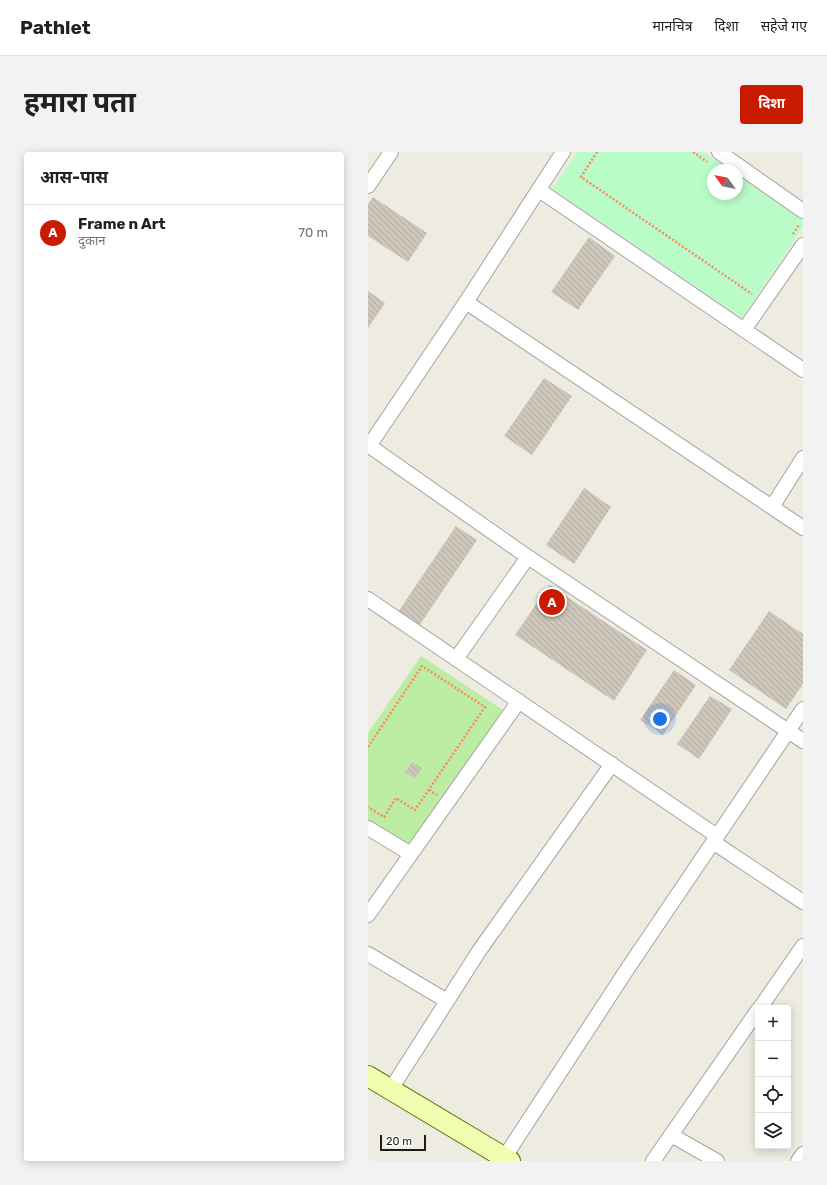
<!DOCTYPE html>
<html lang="hi">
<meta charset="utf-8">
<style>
:root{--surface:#fff;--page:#f2f2f2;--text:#202124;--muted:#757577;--line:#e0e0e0;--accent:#c91b00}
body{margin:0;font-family:Rubik,"Noto Sans Devanagari",sans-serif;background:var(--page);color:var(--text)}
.controls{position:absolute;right:12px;bottom:12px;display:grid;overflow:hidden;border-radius:4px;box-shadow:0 2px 10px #0003}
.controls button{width:36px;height:36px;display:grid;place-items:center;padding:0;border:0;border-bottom:1px solid var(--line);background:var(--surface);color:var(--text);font:20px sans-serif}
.compass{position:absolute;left:339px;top:12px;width:36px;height:36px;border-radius:50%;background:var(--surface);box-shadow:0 2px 10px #0003;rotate:303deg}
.scale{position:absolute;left:12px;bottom:10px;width:46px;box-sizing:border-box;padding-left:4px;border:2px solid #1c1c1c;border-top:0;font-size:11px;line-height:14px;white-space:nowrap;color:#1c1c1c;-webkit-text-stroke:3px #fff;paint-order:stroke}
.you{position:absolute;left:292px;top:567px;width:14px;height:14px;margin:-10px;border:3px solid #fff;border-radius:50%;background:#1a73e8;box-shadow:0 0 0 6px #1a73e833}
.badge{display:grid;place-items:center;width:26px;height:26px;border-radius:50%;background:var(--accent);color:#fff;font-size:13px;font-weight:700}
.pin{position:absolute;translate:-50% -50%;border:2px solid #fff;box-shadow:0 1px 4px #0006}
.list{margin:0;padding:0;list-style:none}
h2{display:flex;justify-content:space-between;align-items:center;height:52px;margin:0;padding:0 16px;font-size:17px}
h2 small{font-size:13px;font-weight:400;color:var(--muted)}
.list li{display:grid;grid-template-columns:26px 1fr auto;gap:12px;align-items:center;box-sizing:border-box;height:56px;padding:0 16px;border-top:1px solid var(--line)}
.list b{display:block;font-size:15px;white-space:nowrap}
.list p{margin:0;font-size:13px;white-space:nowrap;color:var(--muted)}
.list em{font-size:13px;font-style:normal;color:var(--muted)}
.icon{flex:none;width:22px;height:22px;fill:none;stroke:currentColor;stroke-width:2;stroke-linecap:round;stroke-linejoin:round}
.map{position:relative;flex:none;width:435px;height:1009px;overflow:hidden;border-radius:4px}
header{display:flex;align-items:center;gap:24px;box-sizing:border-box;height:56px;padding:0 20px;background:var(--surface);border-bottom:1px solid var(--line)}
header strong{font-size:19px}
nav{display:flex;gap:22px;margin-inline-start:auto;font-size:14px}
.intro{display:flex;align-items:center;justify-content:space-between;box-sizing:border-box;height:96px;padding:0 24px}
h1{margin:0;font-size:28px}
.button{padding:10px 18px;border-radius:4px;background:var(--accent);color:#fff;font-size:14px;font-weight:700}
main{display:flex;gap:24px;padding:0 24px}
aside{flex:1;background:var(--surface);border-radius:4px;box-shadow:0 2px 10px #0003}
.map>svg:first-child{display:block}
</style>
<header>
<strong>Pathlet</strong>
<nav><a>मानचित्र</a><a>दिशा</a><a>सहेजे गए</a></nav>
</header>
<div class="intro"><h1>हमारा पता</h1><a class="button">दिशा</a></div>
<main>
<aside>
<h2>आस-पास<small></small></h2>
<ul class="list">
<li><span class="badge">A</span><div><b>Frame n Art</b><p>दुकान</p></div><em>70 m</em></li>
</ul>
</aside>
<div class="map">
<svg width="435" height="1009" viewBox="0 0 435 1009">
<defs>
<pattern id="building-back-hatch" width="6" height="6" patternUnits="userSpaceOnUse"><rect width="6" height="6" fill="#cec6ba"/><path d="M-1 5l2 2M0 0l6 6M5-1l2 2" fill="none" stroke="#b0aa9f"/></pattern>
</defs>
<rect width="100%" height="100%" fill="#eeece1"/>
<polygon fill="#bdeca3" points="53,504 138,560 43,695 0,670 0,581"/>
<polygon fill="#bafcc8" points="209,0 335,0 362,18 345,18 345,42 369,42 369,23 435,68 435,75 374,166 184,37"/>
<g fill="url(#building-back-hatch)">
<polygon points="5,45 59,81 40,110 0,84 0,52"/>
<polygon points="221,85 247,104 210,158 183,140"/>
<polygon points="0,139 17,151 0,176"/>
<polygon points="176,226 204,244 164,303 136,284"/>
<polygon points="216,336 243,355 206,412 178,393"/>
<polygon points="88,374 109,388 49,477 28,463"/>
<polygon points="181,433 279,498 246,549 147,483"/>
<polygon points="401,459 435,482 435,532 418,557 361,518"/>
<polygon points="306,518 328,533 295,583 272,568"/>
<polygon points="342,544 364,557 331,607 309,592"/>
<polygon points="44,610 54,616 47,627 37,620"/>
</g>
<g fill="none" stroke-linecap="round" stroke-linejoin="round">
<g stroke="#a3a3a3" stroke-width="16">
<g id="street">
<polyline points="351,0 435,59"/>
<polyline points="0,34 23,0"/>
<polyline points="171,38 435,218"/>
<polyline points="98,150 435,376"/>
<polyline points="376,178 435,93"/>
<polyline points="0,293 160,405 435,589"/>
<polyline points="1,294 98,150 195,0"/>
<polyline points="404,355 435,306"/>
<polyline points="0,447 349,684"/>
<polyline points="88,507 160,405"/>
<polyline points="0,676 43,702"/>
<polyline points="345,690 435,750"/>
<polyline points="0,763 151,549"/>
<polyline points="0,802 79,849"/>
<polyline points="392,856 435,794"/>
<polyline points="23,937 111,799 244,612"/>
<polyline points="303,983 349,1009"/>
<polyline points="136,1006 260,816 435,557"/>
<polyline points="285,1009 390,858"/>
<polyline points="430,1009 435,1002"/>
</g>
</g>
<g stroke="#5a7700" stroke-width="22">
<polyline id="secondary" points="0,924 142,1009"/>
</g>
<g stroke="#ff8762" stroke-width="2.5" stroke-dasharray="2 2" stroke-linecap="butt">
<polyline points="229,0 213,25 384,142"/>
<polyline points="325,0 339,10"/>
<polyline points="425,82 431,73"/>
<polyline points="0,595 54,514 117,555 47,658 28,646 16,665 0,655"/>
<polyline points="61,638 69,643"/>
</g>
<use href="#street" stroke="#fff" stroke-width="14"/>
<use href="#secondary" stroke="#effdb0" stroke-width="20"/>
</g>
</svg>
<div class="controls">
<button>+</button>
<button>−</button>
<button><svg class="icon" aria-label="locate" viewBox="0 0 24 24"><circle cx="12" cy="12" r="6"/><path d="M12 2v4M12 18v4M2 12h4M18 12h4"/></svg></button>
<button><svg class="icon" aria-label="layers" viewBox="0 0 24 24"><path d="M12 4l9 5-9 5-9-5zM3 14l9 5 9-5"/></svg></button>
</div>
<svg class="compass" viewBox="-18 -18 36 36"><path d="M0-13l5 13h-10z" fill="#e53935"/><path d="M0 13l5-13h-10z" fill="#757577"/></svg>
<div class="scale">20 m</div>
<div class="you"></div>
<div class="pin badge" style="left:184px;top:450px">A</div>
</div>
</main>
